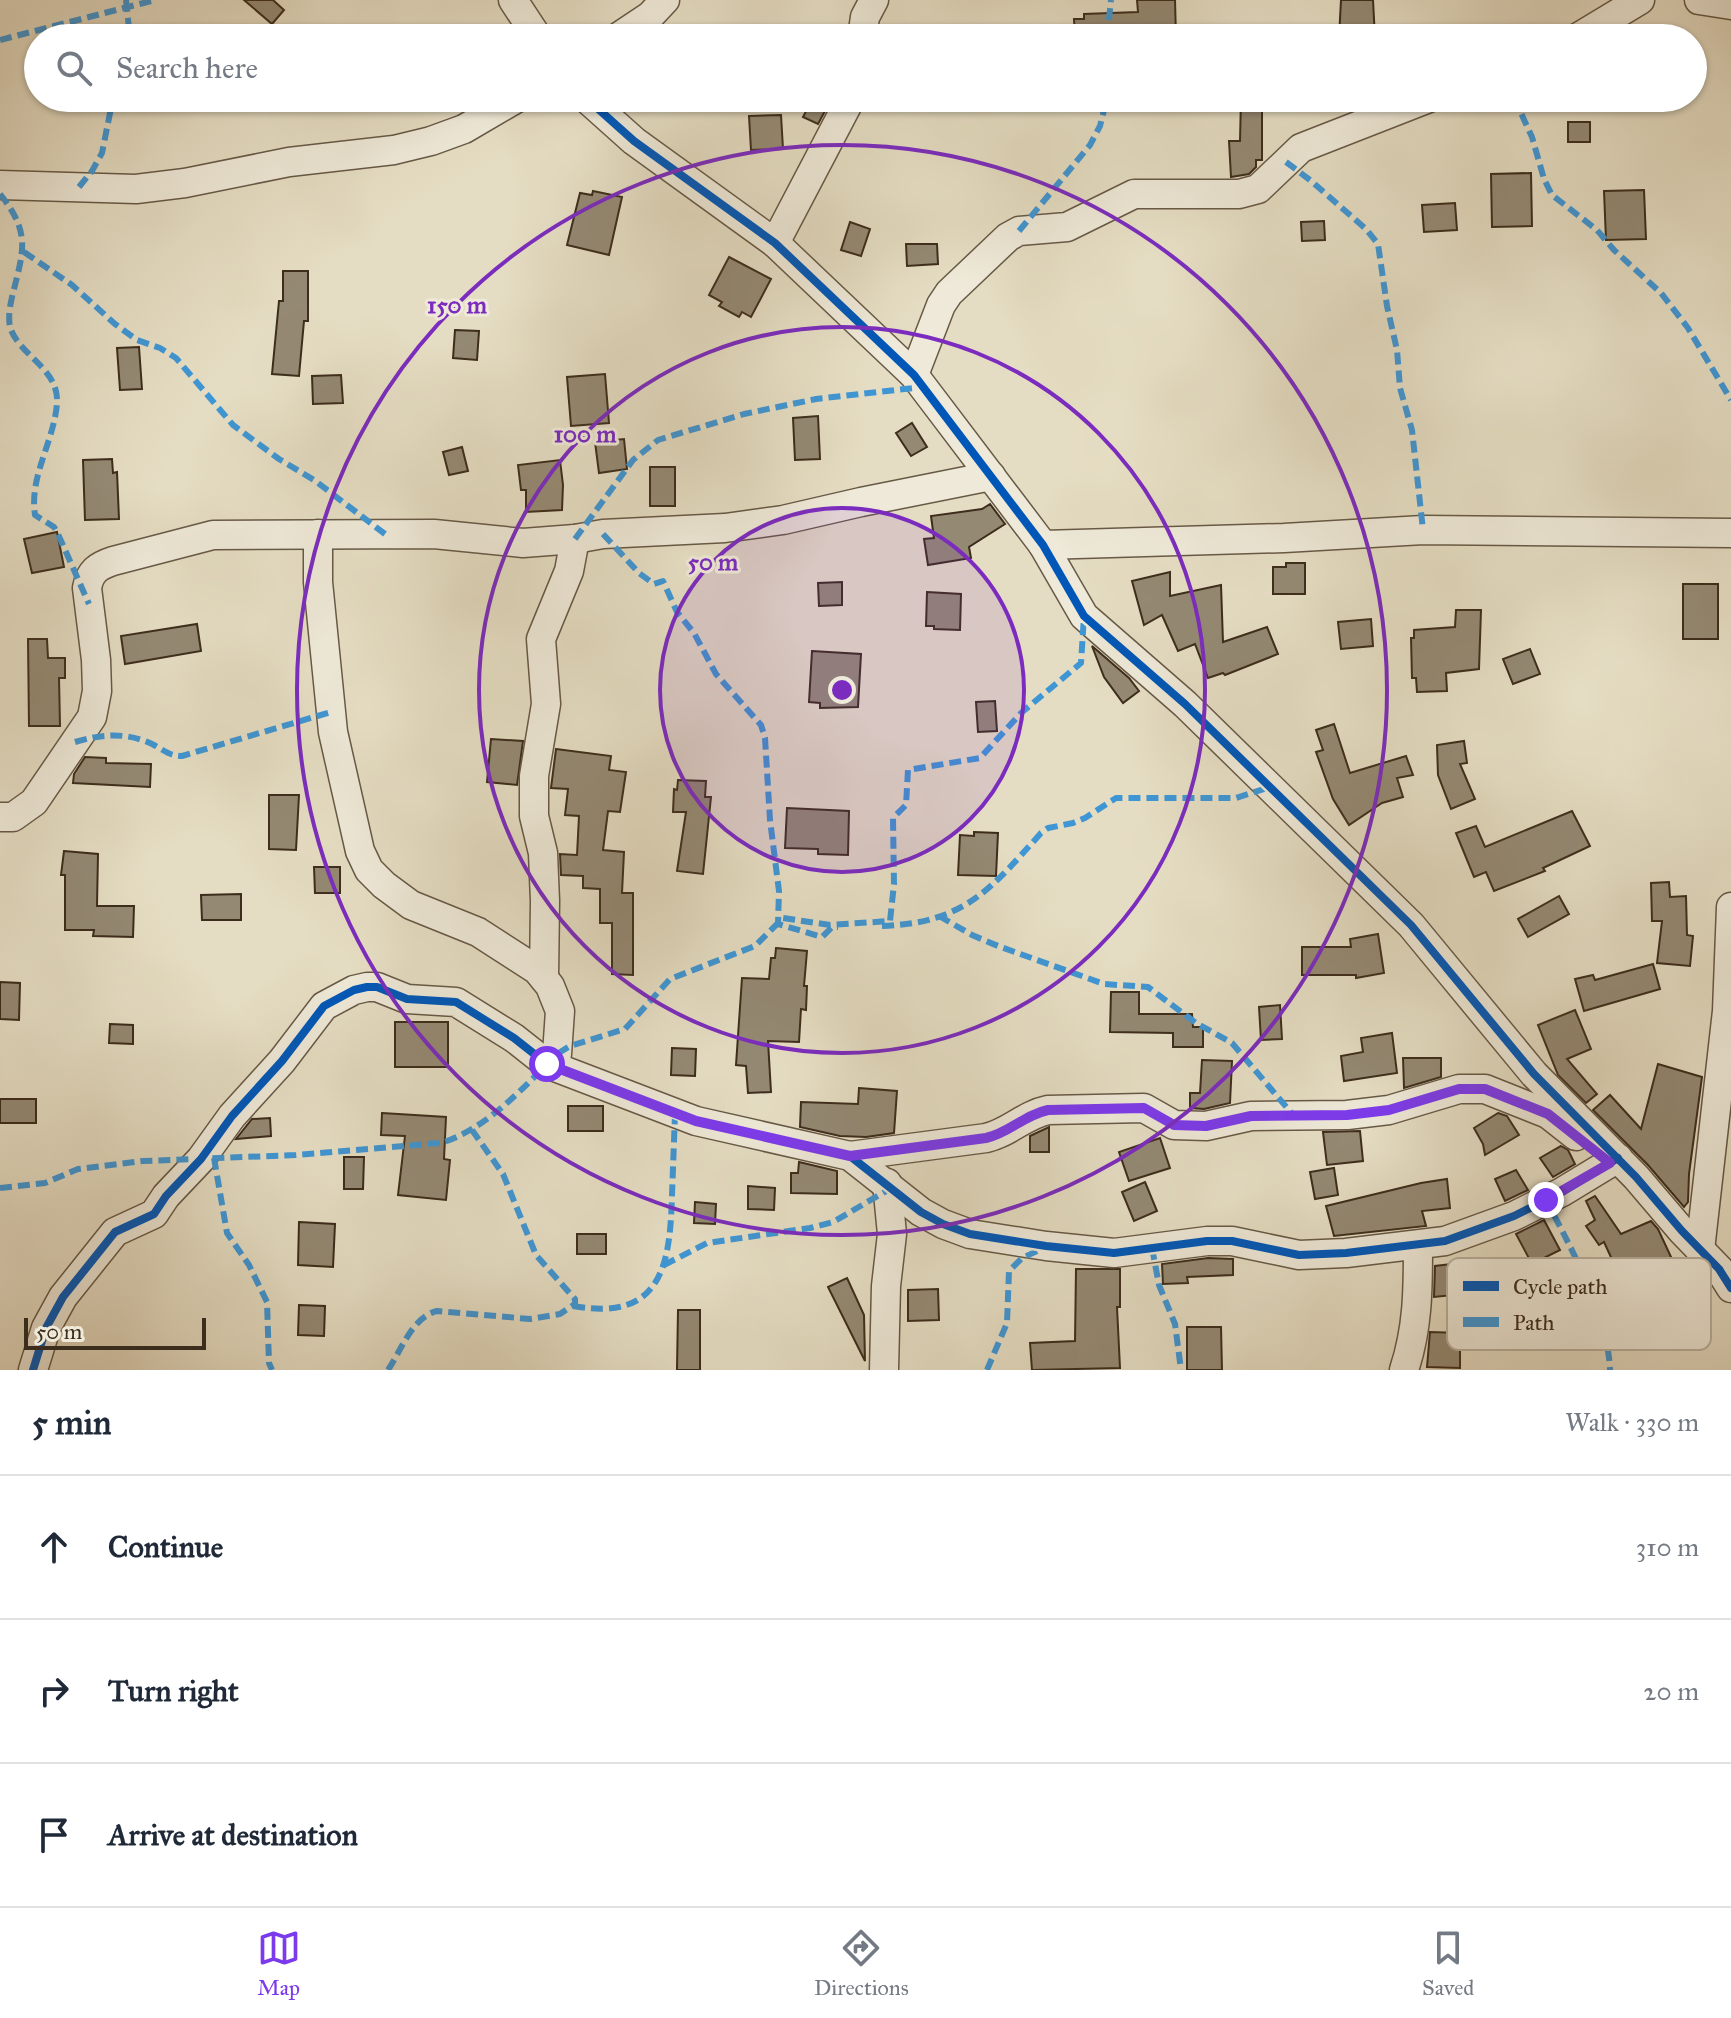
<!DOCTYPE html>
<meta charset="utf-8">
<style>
:root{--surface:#fff;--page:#f6f6f7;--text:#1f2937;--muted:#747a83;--line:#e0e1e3;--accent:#7c3aed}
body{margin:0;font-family:"IM FELL Great Primer",serif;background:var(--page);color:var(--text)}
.scale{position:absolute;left:24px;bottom:20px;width:182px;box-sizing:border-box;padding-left:8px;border:4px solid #3d2d1c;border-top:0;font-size:22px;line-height:28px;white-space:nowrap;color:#3d2d1c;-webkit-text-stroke:6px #eee9d8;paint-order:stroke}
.stop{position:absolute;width:24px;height:24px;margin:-18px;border:6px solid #7c3aed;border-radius:50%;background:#fff}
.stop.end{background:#7c3aed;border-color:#fff;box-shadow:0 2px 8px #0008}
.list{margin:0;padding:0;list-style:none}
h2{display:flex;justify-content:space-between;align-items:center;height:104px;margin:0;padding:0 32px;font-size:34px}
h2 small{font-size:26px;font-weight:400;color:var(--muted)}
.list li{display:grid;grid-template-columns:52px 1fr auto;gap:24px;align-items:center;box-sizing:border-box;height:144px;padding:0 32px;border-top:2px solid var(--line)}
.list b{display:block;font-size:30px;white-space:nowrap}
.list em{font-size:26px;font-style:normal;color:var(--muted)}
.icon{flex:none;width:44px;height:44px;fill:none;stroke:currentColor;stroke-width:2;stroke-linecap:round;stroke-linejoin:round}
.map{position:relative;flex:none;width:1731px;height:1370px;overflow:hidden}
.search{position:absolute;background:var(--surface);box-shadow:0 2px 6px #0004;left:24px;right:24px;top:24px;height:88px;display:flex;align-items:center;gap:20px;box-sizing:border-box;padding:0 28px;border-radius:44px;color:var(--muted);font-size:30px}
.sheet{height:536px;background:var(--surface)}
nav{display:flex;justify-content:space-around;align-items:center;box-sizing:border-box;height:112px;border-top:2px solid var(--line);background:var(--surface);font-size:22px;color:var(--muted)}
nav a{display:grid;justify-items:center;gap:4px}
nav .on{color:var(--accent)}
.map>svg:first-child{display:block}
</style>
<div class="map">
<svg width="1731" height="1370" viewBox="0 0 1731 1370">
<rect width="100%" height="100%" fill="#e5ddc3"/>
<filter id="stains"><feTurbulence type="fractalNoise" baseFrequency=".0025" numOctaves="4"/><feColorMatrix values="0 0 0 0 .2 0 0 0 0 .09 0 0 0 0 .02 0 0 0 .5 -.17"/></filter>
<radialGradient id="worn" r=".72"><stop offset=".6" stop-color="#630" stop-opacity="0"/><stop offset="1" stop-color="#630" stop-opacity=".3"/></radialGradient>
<g fill="#948973" stroke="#3d2d1c" stroke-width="2">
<polygon points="244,0 273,0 284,10 272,24"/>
<polygon points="1137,0 1175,0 1176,37 1075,38 1074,19 1084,19 1084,14 1138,12"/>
<polygon points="1341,0 1373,0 1375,38 1339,38"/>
<polygon points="813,98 832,98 818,124 803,117"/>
<polygon points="1241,98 1262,98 1262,160 1256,160 1256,167 1249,174 1231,177 1229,141 1240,141"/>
<polygon points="781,115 783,149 751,150 749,116"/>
<rect x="1568" y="122" width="22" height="20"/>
<polygon points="1531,173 1532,226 1492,227 1491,174"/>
<polygon points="1644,190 1646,239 1606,240 1604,191"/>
<polygon points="593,191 622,197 609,255 567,245 580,193 592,195"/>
<polygon points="1455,203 1457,230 1424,232 1422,205"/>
<polygon points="1324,221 1325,240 1302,241 1301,222"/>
<polygon points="850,222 870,229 861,256 841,250"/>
<polygon points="906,244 937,244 938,264 907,266"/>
<polygon points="729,257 771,279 751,317 742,312 739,317 719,306 722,302 709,295"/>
<polygon points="283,271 308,271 308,321 304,321 299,376 272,374 279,301 283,301"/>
<polygon points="455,330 479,331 477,360 453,358"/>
<polygon points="139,347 142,389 120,390 117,348"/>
<polygon points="605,374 609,423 571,426 567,377"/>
<polygon points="341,375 343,403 313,404 312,376"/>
<polygon points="818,416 820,459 795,460 793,418"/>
<polygon points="912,423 927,447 911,456 896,433"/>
<polygon points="624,439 627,469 599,473 595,442"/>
<polygon points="462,447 468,471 449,475 443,452"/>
<polygon points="112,459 113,473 117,472 119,519 85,520 83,460"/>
<polygon points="560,460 563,485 562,510 526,512 526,490 521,490 518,465"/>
<rect x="650" y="467" width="25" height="39"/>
<polygon points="990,504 1005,524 969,547 971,558 928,565 924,539 934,538 931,516 982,509"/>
<polygon points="57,532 64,567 32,573 24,539"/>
<polygon points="1286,563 1305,563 1305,594 1273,594 1273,567 1286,567"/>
<polygon points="1170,572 1170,596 1221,585 1223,642 1267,627 1278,654 1225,675 1223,673 1208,678 1195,644 1178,651 1162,615 1144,625 1132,581"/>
<polygon points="842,582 842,605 819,606 818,583"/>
<rect x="1683" y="584" width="35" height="55"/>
<polygon points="927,592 961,594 960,630 934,629 934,626 926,626"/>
<polygon points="1456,610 1481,610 1479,669 1446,673 1447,691 1417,692 1416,678 1412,678 1411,638 1414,638 1414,630 1455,627"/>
<polygon points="1371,619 1373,646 1341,649 1338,622"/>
<polygon points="197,624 201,651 125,664 121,636"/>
<polygon points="28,639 47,639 48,658 65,658 65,678 59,678 60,726 29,726"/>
<polygon points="1092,646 1129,678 1139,691 1123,703 1104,677"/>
<polygon points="1530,649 1540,674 1513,684 1503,659"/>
<polygon points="812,651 861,654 858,707 820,708 820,703 809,702"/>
<polygon points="995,701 997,731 978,732 976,702"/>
<polygon points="1334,724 1350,773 1406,756 1413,775 1397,778 1403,797 1382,803 1349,825 1333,799 1316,752 1323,750 1316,730"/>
<polygon points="491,739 523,741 517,785 487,782"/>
<polygon points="1464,741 1467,763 1460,764 1475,799 1451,809 1438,775 1437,745"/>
<polygon points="556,749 611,756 609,770 626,772 620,812 608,811 603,850 624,852 622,893 633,893 633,975 612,974 612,923 600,923 600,889 583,888 583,876 561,875 560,854 577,855 579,816 565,815 568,789 551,788"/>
<polygon points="85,757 106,758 106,763 151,764 150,787 73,783 74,774"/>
<polygon points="678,780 706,781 705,797 711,797 703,874 677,871 686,812 673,812 674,789 677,790"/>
<polygon points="269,795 299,795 296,850 269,849"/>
<polygon points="787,808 849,811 848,855 818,854 818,849 785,848"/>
<polygon points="1572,811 1590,846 1543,868 1545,871 1494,891 1486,872 1474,877 1456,833 1476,826 1485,847"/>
<polygon points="974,832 998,833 996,876 958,875 960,835 974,836"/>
<polygon points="64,851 98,854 97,906 134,906 133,937 93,936 94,930 65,930 65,875 61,875"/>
<polygon points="314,867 340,867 340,893 315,893"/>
<polygon points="1669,882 1670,897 1686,896 1687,935 1693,936 1690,966 1657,963 1662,921 1652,921 1651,883"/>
<polygon points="241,894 241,920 202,920 201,895"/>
<polygon points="1559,896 1569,914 1528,937 1518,919"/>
<polygon points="1378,934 1384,973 1356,978 1356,975 1302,975 1302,947 1351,947 1350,939"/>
<polygon points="776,948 807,951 804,986 807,986 806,1010 801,1009 799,1042 768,1041 771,1092 748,1093 746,1066 736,1065 742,978 769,979 771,958 775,958"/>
<polygon points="1653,964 1660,989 1584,1011 1575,979 1593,975 1595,980"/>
<polygon points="0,982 20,983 19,1020 0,1019"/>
<polygon points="1111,992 1139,992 1139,1014 1192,1014 1193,1027 1203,1027 1203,1047 1173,1047 1173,1033 1110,1032"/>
<polygon points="1280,1005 1282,1039 1261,1040 1259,1007"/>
<polygon points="1575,1010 1591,1049 1567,1059 1597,1094 1586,1103 1558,1075 1538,1025"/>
<rect x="395" y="1022" width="53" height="45"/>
<polygon points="110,1024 133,1025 133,1044 109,1043"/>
<polygon points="1392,1033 1397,1073 1344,1081 1341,1056 1363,1052 1361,1038"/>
<polygon points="672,1048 696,1049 695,1076 671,1075"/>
<polygon points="1403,1058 1441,1058 1441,1077 1404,1088"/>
<polygon points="1202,1060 1232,1061 1230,1103 1204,1109 1190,1108 1190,1093 1200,1093"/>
<polygon points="1658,1064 1702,1077 1689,1174 1688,1202 1684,1207 1648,1165 1593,1110 1610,1095 1641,1129"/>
<polygon points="859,1088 897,1091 894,1133 866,1137 840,1136 800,1127 801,1102 858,1104"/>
<rect x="0" y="1099" width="36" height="24"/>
<rect x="568" y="1106" width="35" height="25"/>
<polygon points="382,1113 446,1117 444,1159 450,1160 446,1200 398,1195 405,1136 381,1135"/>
<polygon points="1498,1113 1507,1116 1519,1135 1485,1155 1483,1144 1474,1128"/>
<polygon points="270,1118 271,1136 236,1139 252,1119"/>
<polygon points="1049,1127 1049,1152 1030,1152 1030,1136"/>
<polygon points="1360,1131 1363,1161 1327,1165 1323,1132"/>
<polygon points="1160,1138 1170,1168 1129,1181 1119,1152"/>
<polygon points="1561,1146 1568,1150 1575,1164 1553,1177 1540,1158"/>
<polygon points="344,1157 364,1157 363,1189 344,1189"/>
<polygon points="799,1162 837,1171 837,1194 791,1193 791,1173 798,1173"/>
<polygon points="1334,1168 1338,1195 1315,1199 1310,1172"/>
<polygon points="1516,1170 1528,1190 1505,1201 1495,1179"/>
<polygon points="1447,1179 1450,1208 1422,1211 1426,1226 1334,1236 1326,1206 1421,1183"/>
<polygon points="1145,1182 1157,1211 1134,1221 1122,1192"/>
<polygon points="748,1186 775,1188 774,1210 748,1209"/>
<polygon points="1595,1196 1621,1234 1651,1221 1658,1229 1678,1272 1699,1295 1680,1312 1670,1301 1664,1306 1643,1283 1626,1290 1604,1242 1599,1245 1586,1226 1595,1220 1586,1201"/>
<polygon points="695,1202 716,1204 715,1224 694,1223"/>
<polygon points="1544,1220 1560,1250 1532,1264 1516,1234"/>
<polygon points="299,1222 335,1224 333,1267 298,1265"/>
<rect x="577" y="1234" width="29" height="20"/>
<polygon points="1208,1258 1233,1259 1233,1275 1187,1277 1188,1283 1163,1284 1162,1264"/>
<polygon points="1460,1263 1463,1294 1434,1297 1435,1266"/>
<polygon points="1076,1269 1120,1269 1120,1307 1117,1307 1120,1368 1032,1370 1030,1343 1075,1341"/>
<polygon points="847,1278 864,1315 865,1361 828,1287"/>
<polygon points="938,1289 939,1320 908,1321 908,1290"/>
<polygon points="299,1305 325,1306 324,1336 298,1335"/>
<polygon points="678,1310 700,1310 700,1370 677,1370"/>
<polygon points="1187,1327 1221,1327 1222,1370 1187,1370"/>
<polygon points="1430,1332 1460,1333 1460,1368 1427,1367"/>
</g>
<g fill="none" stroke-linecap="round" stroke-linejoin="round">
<g stroke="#675946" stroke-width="31">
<g id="minor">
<polyline points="513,0 538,38"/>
<polyline points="1699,0 1731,5"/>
<polyline points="617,38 650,16 665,0"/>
<polyline points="862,38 865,17 874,0"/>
<polyline points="1577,38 1640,0"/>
<polyline points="586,98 634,141 775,243 914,375 1043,545 1084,616 1185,704 1411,925 1534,1074 1636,1177 1682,1231 1719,1269 1731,1288"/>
<polyline points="0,185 136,189 185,183 289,162 394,150 431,141 464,129 517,98"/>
<polyline points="775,243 851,98"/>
<polyline points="914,375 941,305 949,293 1008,237 1019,231 1067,227 1134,194 1239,194 1258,189 1301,148 1429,98"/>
<polyline points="318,534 318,582 333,732 360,851 369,870 384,885 411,905 478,932 537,970 550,986 560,1011 557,1054"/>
<polyline points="1043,545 1284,538 1423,530 1731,533"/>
<path d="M0,817h13l21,-15 58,-85 5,-26 -1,-31 -9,-72c3,-17 11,-22 26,-27l100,-26 221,-1 89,9 52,-4 28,-5 122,-6 58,-8 78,-18 130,-26"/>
<polyline points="544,978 545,901 543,853 534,816 534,776 546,704 541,639 569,571 575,539"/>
<path d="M850,1156l136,-18c23,-5 38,-23 62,-28l96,-2 30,17 32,1 45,-10 96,-1 42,-5 70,-21h26l63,25 28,22"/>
<polyline points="1700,1250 1727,1011 1731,907"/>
<polyline points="33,1370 46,1328 63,1297 115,1232 154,1214 166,1196 201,1159 232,1116 282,1061 324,1006 354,990 367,987 377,987 407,999 456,1002 514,1038 547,1064 696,1121 850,1156 921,1212 943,1224 970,1234 1046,1246 1114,1253 1207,1241 1232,1241 1299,1255 1346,1253 1445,1241 1514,1216 1562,1192 1618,1158"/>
<polyline points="884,1370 886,1286 892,1234 887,1183"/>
<path d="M1404,1370c14,-42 14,-81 14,-125"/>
</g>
</g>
<use href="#minor" stroke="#eee9d8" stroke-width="28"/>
<g stroke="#3f96d4" stroke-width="6" stroke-dasharray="12 6" stroke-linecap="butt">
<polyline points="126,0 130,38"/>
<polyline points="1107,38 1111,0"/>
<polyline points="0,40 155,0"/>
<polyline points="1514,98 1532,137 1544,179 1552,195 1597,230 1614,250 1661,293 1688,328 1731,400"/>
<polyline points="1286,162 1310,180 1366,229 1378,244 1387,306 1397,350 1400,388 1412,430 1423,530"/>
<polyline points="79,187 92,171 102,153 113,98"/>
<path d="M0,194c32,40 23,58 12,103 -2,9 -4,20 -2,30 9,29 49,41 47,76 -3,39 -28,73 -22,112l19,12 4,7 31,70"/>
<polyline points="1019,231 1090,145 1100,126 1107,98"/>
<polyline points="24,252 72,285 115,324 137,340 160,348 176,358 233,425 279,459 314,480 385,534"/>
<polyline points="603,534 639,573 654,584 663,581 677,612 694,633 716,674 761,725 765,738 770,820 779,891 778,924 822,937 832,927 838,927"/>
<polyline points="575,539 633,460 658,440 744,414 816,399 923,387"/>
<path d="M75,742c27,-8 51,-10 77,2 12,6 17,12 30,12l149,-44"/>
<polyline points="939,916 972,935 998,946 1104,984 1148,987 1196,1023 1232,1043 1294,1116"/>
<path d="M882,926c82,-3 108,-36 159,-93l7,-5 25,-5 12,-5 31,-20h120l34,-11"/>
<polyline points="214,1158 227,1233 249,1265 267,1302 269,1363 272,1370"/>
<path d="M0,1188l45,-5 33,-14 65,-8 153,-6 145,-12c47,-15 82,-55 116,-89l13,-8 55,-17 45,-50 85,-33 28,-28 47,7 60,-4 4,-37 -1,-66 13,-13 2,-35 72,-12 41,-45 60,-50 3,-47"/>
<path d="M1546,1200c25,47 62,116 64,170"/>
<polyline points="1152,1248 1159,1285 1175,1324 1181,1370"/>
<polyline points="664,1265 707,1243 810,1228 833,1222 888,1190"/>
<path d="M573,1306c89,16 97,-41 99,-111 1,-27 2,-54 3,-81"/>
<path d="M388,1370c13,-19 24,-53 49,-59l93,8 30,-5 15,-10v-5l-39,-44 -33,-81 -31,-44"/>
<polyline points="987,1370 1007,1323 1009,1271 1022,1258 1046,1247"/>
</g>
<g stroke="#eee9d8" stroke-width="13">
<g id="cycleway">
<polyline points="586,98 634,141 775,243 914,375 1043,545 1084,616 1185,704 1411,925 1534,1074 1636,1177 1682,1231 1719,1269 1731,1288"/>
<polyline points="33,1370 46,1328 63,1297 115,1232 154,1214 166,1196 201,1159 232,1116 282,1061 324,1006 354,990 367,987 377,987 407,999 456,1002 514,1038 547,1064 696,1121 850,1156 921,1212 943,1224 970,1234 1046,1246 1114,1253 1207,1241 1232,1241 1299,1255 1346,1253 1445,1241 1514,1216 1562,1192 1618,1158"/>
</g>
</g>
<use href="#cycleway" stroke="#0057b8" stroke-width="8"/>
</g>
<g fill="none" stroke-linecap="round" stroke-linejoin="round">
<path stroke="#7c3aed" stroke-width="10" d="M547,1064l149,57 154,35 136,-18c23,-5 38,-23 62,-28l96,-2 30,17 32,1 45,-10 96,-1 42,-5 70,-21h26l63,25 62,49 -64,37"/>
</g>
<circle cx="842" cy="690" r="182" fill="#7b2cbf" fill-opacity=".12"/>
<g fill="none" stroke="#7b2cbf" stroke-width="4">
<circle cx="842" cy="690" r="182"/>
<circle cx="842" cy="690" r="363"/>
<circle cx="842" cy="690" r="545"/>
</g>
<rect x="1447" y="1258" width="264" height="92" rx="12" fill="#eee9d8" stroke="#b9b1a0" stroke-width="2"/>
<rect x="1463" y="1281" width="36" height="10" fill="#0057b8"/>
<rect x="1463" y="1317" width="36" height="10" fill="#3f96d4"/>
<g font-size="22" fill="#3d2d1c">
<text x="1513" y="1294">Cycle path</text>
<text x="1513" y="1330">Path</text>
</g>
<circle cx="842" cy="690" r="12" fill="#7b2cbf" stroke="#eee9d8" stroke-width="4"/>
<g font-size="24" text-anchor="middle" font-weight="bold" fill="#7b2cbf" stroke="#eee9d8" stroke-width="6" stroke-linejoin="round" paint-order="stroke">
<text x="457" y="313">150 m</text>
<text x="585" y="442">100 m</text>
<text x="713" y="570">50 m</text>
</g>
<rect width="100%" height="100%" filter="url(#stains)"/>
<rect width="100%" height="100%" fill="url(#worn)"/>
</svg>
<div class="scale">50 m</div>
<div class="stop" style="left:547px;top:1064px"></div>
<div class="stop end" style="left:1546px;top:1200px"></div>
<div class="search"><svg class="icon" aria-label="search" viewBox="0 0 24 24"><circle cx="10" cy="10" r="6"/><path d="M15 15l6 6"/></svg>Search here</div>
</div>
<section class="sheet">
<h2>5 min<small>Walk · 330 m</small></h2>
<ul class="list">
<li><svg class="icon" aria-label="ahead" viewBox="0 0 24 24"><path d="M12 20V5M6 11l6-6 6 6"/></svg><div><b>Continue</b></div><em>310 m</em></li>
<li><svg class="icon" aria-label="right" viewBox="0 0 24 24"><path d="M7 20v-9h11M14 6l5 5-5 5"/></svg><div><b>Turn right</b></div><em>20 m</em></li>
<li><svg class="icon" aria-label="arrive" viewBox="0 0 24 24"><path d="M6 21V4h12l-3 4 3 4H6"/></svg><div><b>Arrive at destination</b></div></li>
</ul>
</section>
<nav>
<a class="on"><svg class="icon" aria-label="map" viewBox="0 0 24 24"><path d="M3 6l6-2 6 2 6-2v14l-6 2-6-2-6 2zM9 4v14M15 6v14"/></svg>Map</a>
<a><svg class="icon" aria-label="directions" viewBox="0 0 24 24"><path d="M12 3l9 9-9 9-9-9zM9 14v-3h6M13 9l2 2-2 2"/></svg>Directions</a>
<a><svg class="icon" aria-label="saved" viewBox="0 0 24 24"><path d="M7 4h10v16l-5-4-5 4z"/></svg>Saved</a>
</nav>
